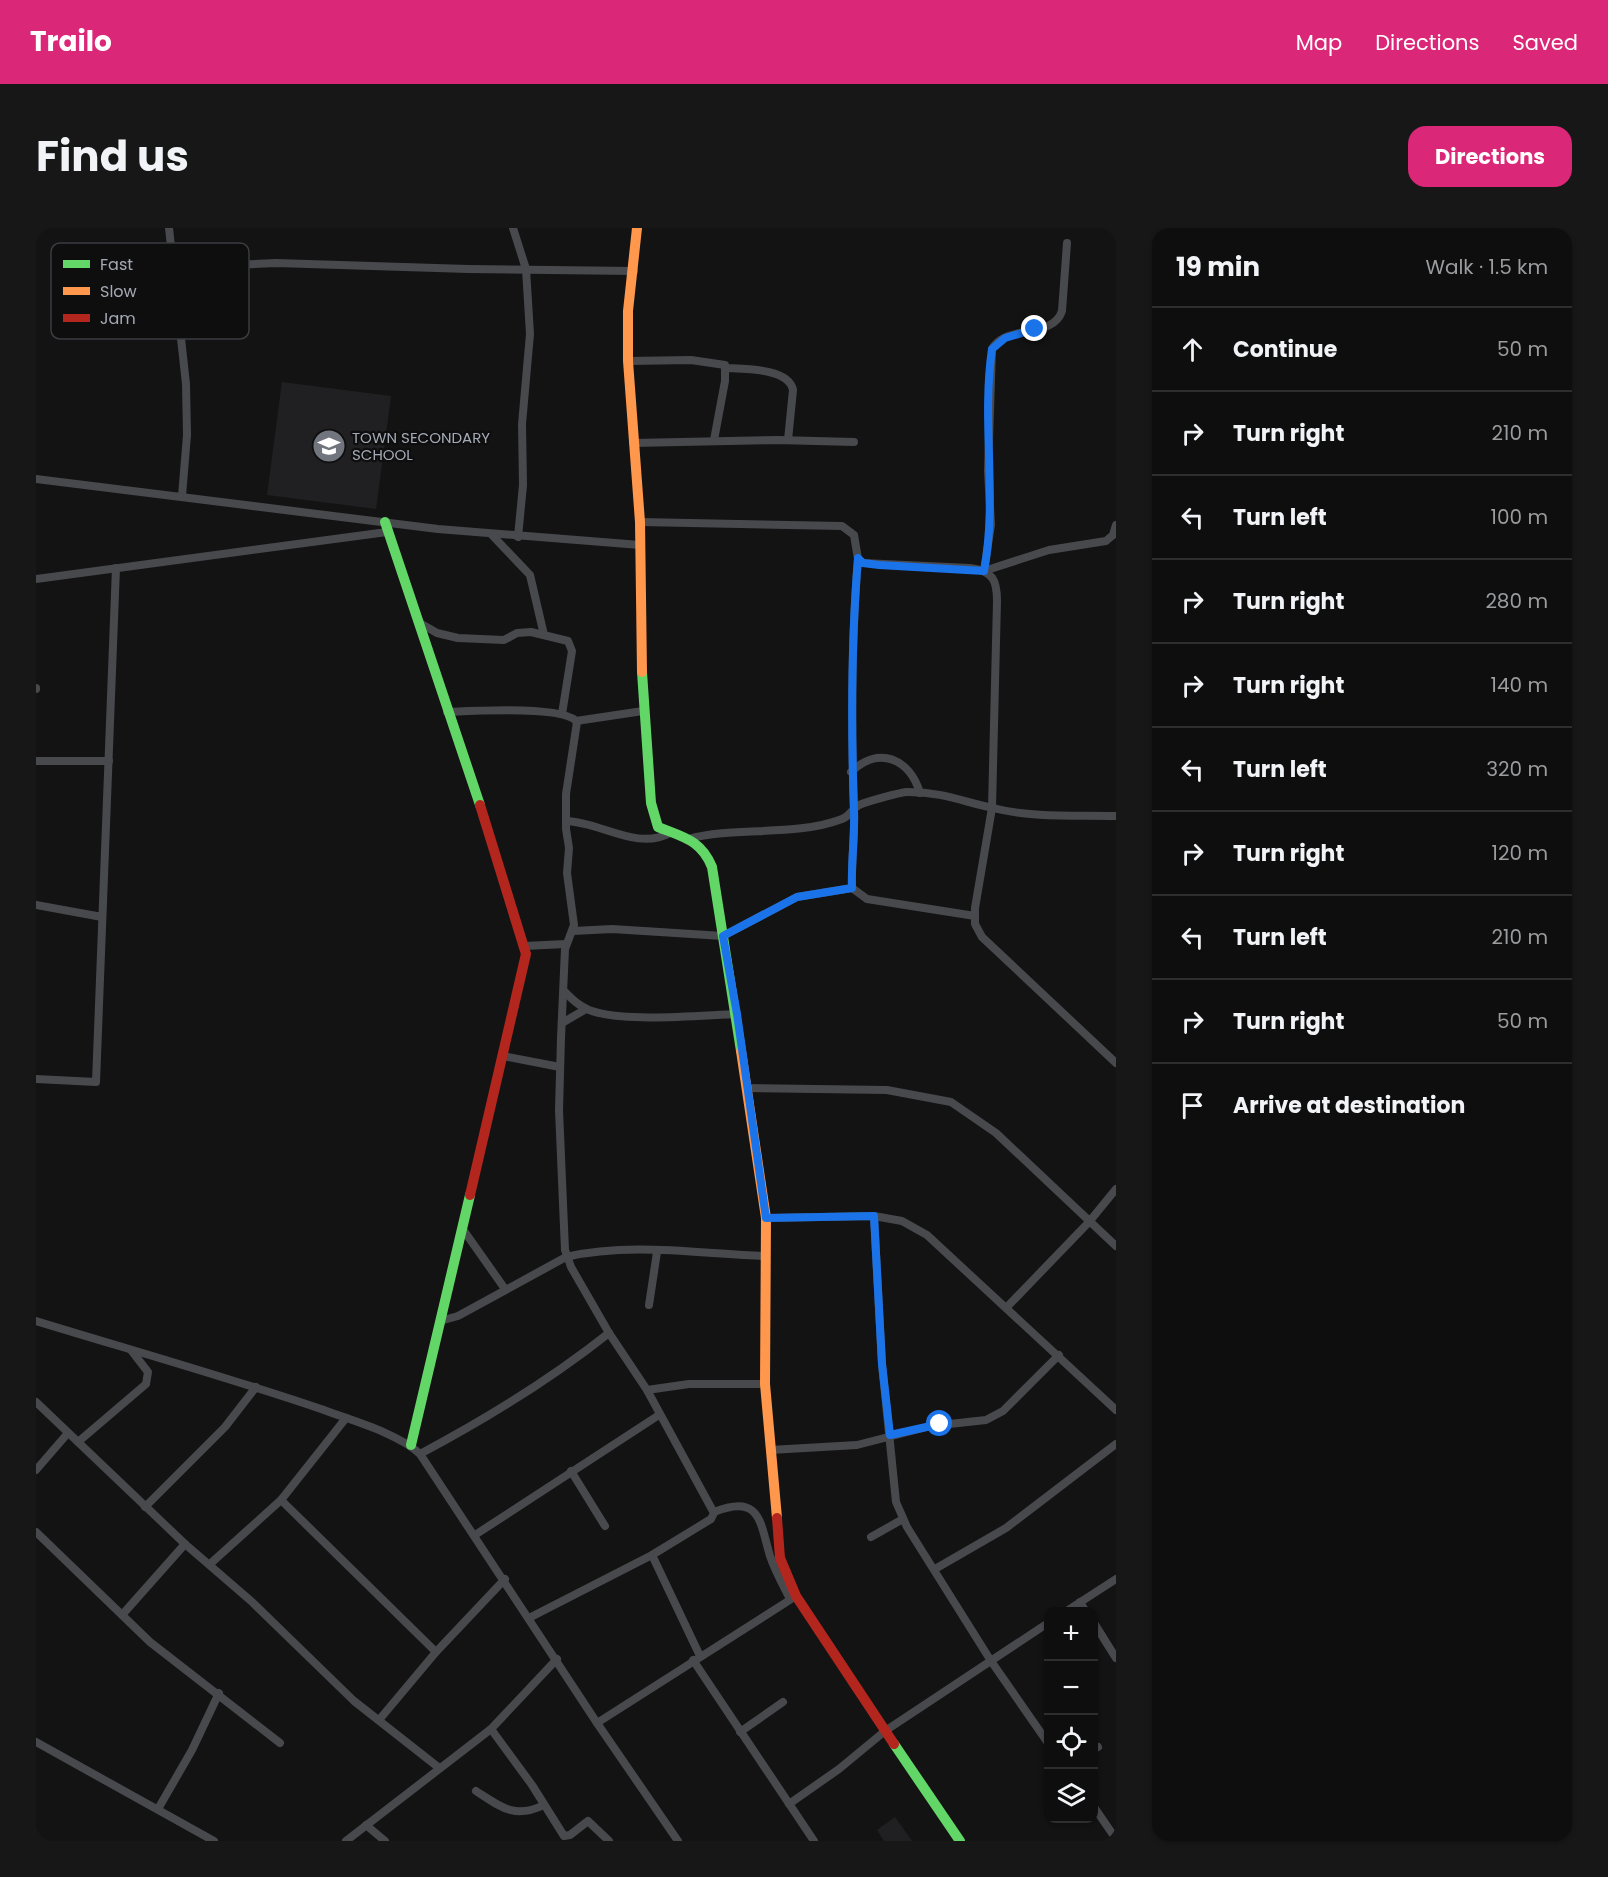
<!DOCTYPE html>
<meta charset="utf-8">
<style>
:root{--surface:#0e0e0f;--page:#171718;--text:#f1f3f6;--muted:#9b9c9e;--line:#2e2e2f;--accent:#db2777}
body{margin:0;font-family:Poppins,sans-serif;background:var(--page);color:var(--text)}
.controls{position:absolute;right:18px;bottom:18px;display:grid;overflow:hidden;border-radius:12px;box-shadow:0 2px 4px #0004}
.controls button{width:54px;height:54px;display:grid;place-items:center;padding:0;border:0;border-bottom:2px solid var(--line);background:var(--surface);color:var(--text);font:30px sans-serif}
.stop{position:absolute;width:18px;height:18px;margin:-14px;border:4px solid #1a73e8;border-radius:50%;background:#fff}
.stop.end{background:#1a73e8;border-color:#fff;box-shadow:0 2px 6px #0008}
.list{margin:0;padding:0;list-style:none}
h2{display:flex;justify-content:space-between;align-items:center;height:78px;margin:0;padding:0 24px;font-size:26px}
h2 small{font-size:20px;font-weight:400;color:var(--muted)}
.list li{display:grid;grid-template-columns:39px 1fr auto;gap:18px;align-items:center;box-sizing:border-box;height:84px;padding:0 24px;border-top:2px solid var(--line)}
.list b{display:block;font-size:22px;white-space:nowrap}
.list em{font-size:20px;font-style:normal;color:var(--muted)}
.icon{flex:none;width:33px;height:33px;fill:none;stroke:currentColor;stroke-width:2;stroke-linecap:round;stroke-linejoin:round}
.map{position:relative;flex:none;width:1080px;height:1613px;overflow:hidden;border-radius:18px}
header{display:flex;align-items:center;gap:36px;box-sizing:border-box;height:84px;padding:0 30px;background:var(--accent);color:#fff}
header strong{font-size:28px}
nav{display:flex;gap:33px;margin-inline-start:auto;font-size:21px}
.intro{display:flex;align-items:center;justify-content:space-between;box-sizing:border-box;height:144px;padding:0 36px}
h1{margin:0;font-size:42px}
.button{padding:15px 27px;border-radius:18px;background:var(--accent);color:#fff;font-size:21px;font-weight:700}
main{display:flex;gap:36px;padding:0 36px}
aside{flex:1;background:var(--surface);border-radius:18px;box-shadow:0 2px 4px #0004}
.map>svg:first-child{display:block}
</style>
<header>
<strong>Trailo</strong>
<nav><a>Map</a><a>Directions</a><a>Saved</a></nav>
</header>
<div class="intro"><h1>Find us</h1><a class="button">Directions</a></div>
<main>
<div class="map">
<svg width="1080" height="1613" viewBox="0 0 1080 1613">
<rect width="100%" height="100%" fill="#131314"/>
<g fill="#202022">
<polygon points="246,154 355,168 340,281 231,267"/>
<polygon points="859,1589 876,1613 848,1613 841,1602"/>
</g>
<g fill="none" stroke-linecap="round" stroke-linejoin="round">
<g stroke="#48494d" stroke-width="8">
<polyline points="133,0 150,156 151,207 146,268"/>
<polyline points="477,0 490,41 494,106 486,196 487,257 482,309"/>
<path d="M1031,15l-5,68c-9,28 -56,13 -70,38l-4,122 3,54 -7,46 65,-21 57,-9 7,-6 3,-10"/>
<polyline points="138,40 240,35 432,41 598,43"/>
<polyline points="592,133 655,132 689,137 689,153 678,212"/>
<path d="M690,140c18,1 63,0 67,22l-5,50"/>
<polyline points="597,215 742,212 818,214"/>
<polyline points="0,251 402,301 604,317"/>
<path d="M604,294l202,4 12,9 4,24 5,4 107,5c23,3 27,12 27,33l-5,207 -17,100v16l7,13 134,126"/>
<polyline points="456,307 494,347 508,407"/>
<path d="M822,331c-7,84 -7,167 -4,252 1,25 -3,52 -2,77l15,11 108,17"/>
<polyline points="0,351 351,304"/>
<polyline points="382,394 401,405 422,410 468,412 481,405 495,404 532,413 536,423 526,486"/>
<polyline points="0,461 0,460"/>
<path d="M411,484c23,-1 118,-7 130,10l-11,72v35l3,19 -2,25 7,52 -9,24 -4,89 -2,72 6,140 6,17 38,66 38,57 67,123 -3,6 -59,36 -123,63"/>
<polyline points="540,493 607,483"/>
<polyline points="0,533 73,533"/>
<path d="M815,544c28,-27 59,-13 69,21"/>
<path d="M530,593c35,1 71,30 104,12"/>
<path d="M652,611c47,-13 107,-2 154,-20 8,-3 10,-10 17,-14 7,-3 41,-13 49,-13 34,0 53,9 85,16 39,10 83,7 123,8"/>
<polyline points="0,677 66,689"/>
<polyline points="537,703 576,701 687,708 761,669 816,660"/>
<polyline points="488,718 530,716"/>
<path d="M528,763c6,6 12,13 21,17 29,16 117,7 152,6"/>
<polyline points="526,795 550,781"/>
<polyline points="467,828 524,839"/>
<polyline points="0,851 60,854 80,340"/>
<polyline points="711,860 851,862 915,874 960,905 1080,1018"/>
<polyline points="838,988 846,1136 860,1274 871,1299 955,1433 1012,1515"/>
<polyline points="730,990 838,988 866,993 891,1007 1080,1182"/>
<polyline points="426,1000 469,1061"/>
<polyline points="613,1077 621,1024"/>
<polyline points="971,1079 1053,994 1080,961"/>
<path d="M0,1093c95,29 191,56 285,88 29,11 77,24 99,45l177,269 81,118"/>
<path d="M404,1093l18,-5 108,-59c64,-15 135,-3 199,-1"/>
<polyline points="611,1162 653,1156 729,1156"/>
<polyline points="0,1174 149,1316 215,1373 318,1473 402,1539"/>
<polyline points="42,1214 110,1156 112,1144 95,1122"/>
<polyline points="734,1222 821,1217 895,1198 950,1192 967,1183 1023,1127"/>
<path d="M384,1226c66,-35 131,-75 189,-121"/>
<polyline points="0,1242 32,1205"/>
<polyline points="535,1243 569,1298"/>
<polyline points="245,1272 400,1424"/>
<polyline points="109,1279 189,1199 220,1159"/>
<path d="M678,1284c47,-19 46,11 56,44 5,15 13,29 20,43"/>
<polyline points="0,1304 114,1414 244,1515"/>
<polyline points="439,1307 623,1187"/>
<polyline points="835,1309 867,1291"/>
<polyline points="616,1327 664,1428"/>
<polyline points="174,1336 245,1272 310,1190"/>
<polyline points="899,1341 970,1300 1080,1216"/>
<polyline points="1044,1374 1050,1384"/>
<polyline points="1029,1384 1080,1351"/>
<polyline points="86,1387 149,1316"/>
<polyline points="1058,1395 1080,1430"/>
<polyline points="657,1432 778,1613"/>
<polyline points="343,1492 400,1424 469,1351"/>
<polyline points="561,1495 760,1368"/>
<polyline points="455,1501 496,1557 528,1608 534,1607 552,1593 573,1613"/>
<polyline points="704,1504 747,1474"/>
<polyline points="0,1514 178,1613"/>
<polyline points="1058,1521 1062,1519"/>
<path d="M440,1563c26,17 39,28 68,14"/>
<polyline points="753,1576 803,1541 849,1503 1012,1395"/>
<polyline points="1058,1579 1080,1611"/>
<polyline points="122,1581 156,1522 183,1465"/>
<polyline points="330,1597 349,1613"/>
<polyline points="310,1613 455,1501 521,1431"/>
</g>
<g stroke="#63d668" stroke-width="10">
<polyline points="349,294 444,577"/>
<path d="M606,444l9,131 7,24c25,10 43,13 54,40l29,184"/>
<polyline points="375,1217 434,967"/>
<polyline points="858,1516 924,1613"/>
</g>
<g stroke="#ff974d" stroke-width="10">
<polyline points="601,0 592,83 592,133 604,294 606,444"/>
<polyline points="705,823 730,990 729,1156 741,1290"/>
</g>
<g stroke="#b3261e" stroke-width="10">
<polyline points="434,967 490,726 444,577"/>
<polyline points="741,1290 744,1330 760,1368 858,1516"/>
</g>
</g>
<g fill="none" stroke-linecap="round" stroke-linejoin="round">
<path stroke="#1a73e8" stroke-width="8" d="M904,1196l-50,11 -8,-71 -8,-148 -108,2 -29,-204 -14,-78 74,-39 55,-9c-1,-25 3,-52 2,-77 -3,-85 -3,-168 4,-253l5,5 16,2 105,6c14,-73 -3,-148 8,-222l13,-11 30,-9"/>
</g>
<defs>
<g id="school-disc" transform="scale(1.725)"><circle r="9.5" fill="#71757d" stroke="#0e0e0f"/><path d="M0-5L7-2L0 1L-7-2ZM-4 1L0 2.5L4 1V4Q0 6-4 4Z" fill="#fff"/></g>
</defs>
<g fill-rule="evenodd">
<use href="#school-disc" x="293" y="218"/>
</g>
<g text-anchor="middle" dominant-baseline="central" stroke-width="4.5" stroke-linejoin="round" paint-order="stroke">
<g font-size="15" fill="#a4aab5" stroke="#0e0e0f" text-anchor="start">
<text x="316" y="209">TOWN SECONDARY<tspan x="316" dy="17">SCHOOL</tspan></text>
</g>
</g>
<rect x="15" y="15" width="198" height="96" rx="9" fill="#0e0e0f" stroke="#3b3d41" stroke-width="1.5"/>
<rect x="27" y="32" width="27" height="8" fill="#63d668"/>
<rect x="27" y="59" width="27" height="8" fill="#ff974d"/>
<rect x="27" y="86" width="27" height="8" fill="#b3261e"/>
<g font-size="16" fill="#a4aab5">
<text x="64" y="42">Fast</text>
<text x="64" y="69">Slow</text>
<text x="64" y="96">Jam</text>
</g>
</svg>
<div class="controls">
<button>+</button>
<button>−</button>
<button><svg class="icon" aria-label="locate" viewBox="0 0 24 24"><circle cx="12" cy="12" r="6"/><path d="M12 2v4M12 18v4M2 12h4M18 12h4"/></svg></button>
<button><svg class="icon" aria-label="layers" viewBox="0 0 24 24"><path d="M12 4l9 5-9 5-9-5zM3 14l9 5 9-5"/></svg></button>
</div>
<div class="stop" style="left:904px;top:1196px"></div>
<div class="stop end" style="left:999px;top:101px"></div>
</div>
<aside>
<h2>19 min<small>Walk · 1.5 km</small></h2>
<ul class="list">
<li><svg class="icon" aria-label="ahead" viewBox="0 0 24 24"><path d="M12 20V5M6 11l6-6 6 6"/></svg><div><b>Continue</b></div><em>50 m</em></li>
<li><svg class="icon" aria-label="right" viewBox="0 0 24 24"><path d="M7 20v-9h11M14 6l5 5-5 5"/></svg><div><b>Turn right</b></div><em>210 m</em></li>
<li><svg class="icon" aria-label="left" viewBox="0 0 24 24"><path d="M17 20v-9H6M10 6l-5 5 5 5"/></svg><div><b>Turn left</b></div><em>100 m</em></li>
<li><svg class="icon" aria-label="right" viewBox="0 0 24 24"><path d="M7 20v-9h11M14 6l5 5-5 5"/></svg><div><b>Turn right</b></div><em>280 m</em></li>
<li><svg class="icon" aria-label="right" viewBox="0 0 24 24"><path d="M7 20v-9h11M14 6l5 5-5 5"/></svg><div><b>Turn right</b></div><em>140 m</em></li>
<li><svg class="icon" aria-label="left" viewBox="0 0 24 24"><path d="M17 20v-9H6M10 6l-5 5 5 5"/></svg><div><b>Turn left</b></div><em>320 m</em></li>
<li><svg class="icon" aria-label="right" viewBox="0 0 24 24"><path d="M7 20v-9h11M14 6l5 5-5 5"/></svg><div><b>Turn right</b></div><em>120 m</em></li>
<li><svg class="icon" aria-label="left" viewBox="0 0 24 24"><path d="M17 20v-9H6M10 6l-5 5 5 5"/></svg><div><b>Turn left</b></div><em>210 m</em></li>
<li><svg class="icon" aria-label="right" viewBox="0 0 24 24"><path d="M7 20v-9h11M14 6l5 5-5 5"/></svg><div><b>Turn right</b></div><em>50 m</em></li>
<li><svg class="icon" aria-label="arrive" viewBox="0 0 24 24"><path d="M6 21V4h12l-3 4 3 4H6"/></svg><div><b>Arrive at destination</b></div></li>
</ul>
</aside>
</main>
